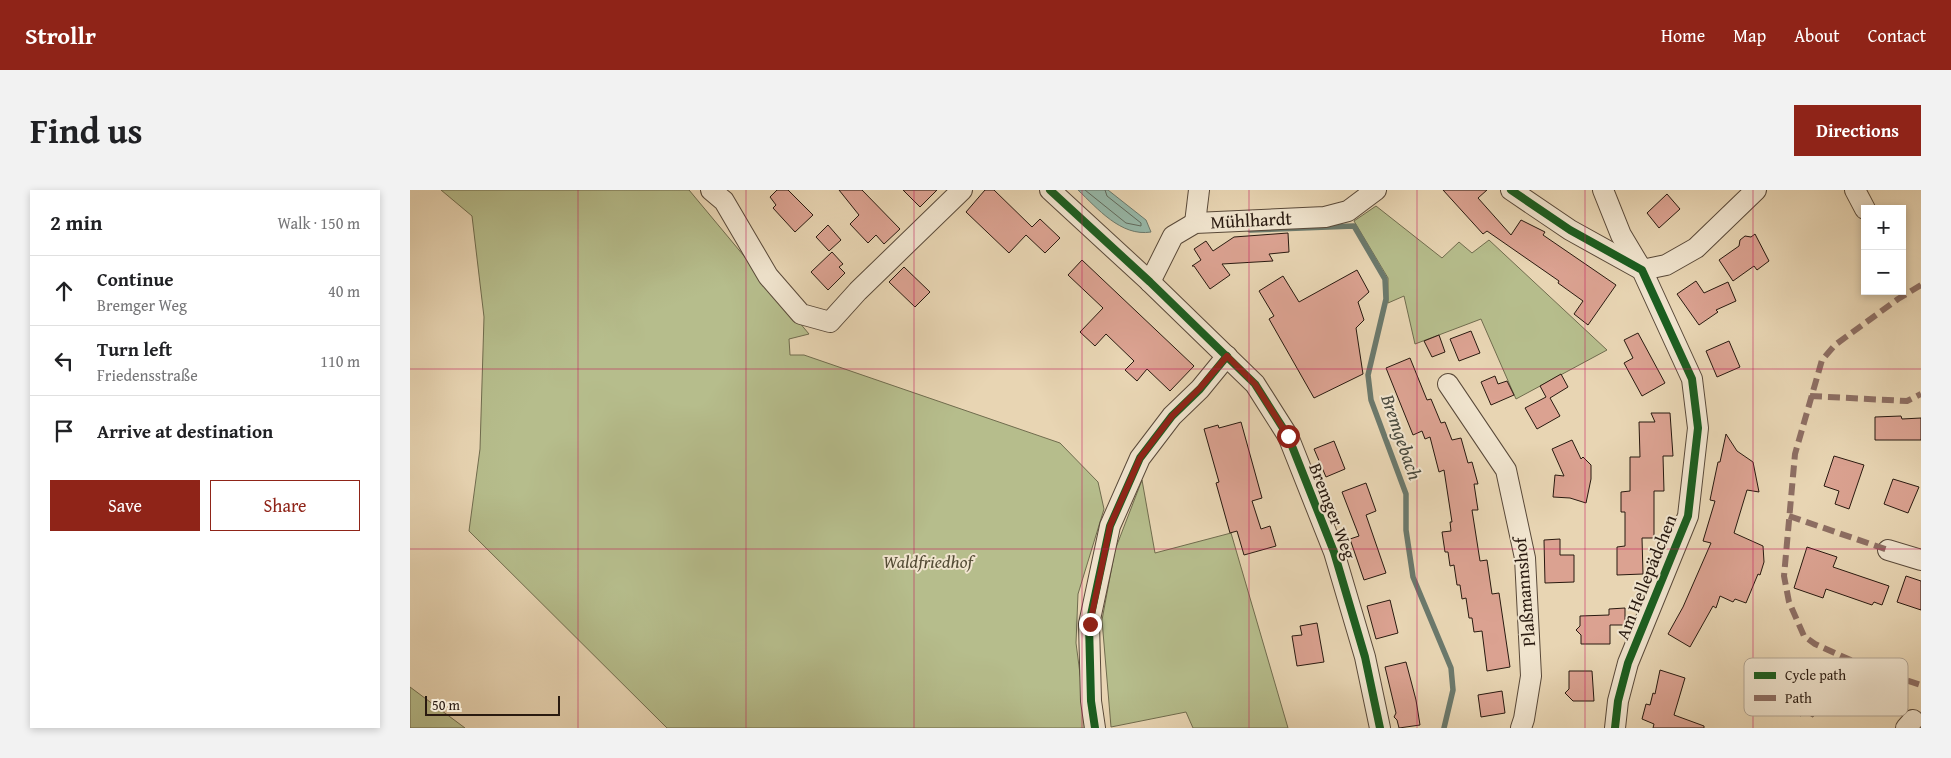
<!DOCTYPE html>
<meta charset="utf-8">
<style>
:root{--surface:#fff;--page:#f2f2f2;--text:#202124;--muted:#757577;--line:#e0e0e0;--accent:#8f2418}
body{margin:0;font-family:"Gentium Book Plus",serif;background:var(--page);color:var(--text)}
.controls{position:absolute;right:15px;top:15px;display:grid;overflow:hidden;border-radius:0px;box-shadow:0 2px 8px #0003}
.controls button{width:45px;height:45px;display:grid;place-items:center;padding:0;border:0;border-bottom:1px solid var(--line);background:var(--surface);color:var(--text);font:25px sans-serif}
.scale{position:absolute;left:15px;bottom:12px;width:135px;box-sizing:border-box;padding-left:5px;border:2px solid #291a10;border-top:0;font-size:14px;line-height:18px;white-space:nowrap;color:#291a10;-webkit-text-stroke:4px #f0e4ce;paint-order:stroke}
.stop{position:absolute;width:15px;height:15px;margin:-11px;border:4px solid #8f2418;border-radius:50%;background:#fff}
.stop.end{background:#8f2418;border-color:#fff;box-shadow:0 1px 5px #0008}
.list{margin:0;padding:0;list-style:none}
h2{display:flex;justify-content:space-between;align-items:center;height:65px;margin:0;padding:0 20px;font-size:21px}
h2 small{font-size:16px;font-weight:400;color:var(--muted)}
.list li{display:grid;grid-template-columns:32px 1fr auto;gap:15px;align-items:center;box-sizing:border-box;height:70px;padding:0 20px;border-top:1px solid var(--line)}
.list b{display:block;font-size:19px;white-space:nowrap}
.list p{margin:0;font-size:16px;white-space:nowrap;color:var(--muted)}
.list em{font-size:16px;font-style:normal;color:var(--muted)}
.actions{display:flex;gap:10px;padding:15px 20px}
.actions a{flex:1;padding:11px 0;border:1px solid var(--accent);border-radius:0px;text-align:center;font-size:18px;color:var(--accent)}
.actions .main{background:var(--accent);color:#fff}
.icon{flex:none;width:28px;height:28px;fill:none;stroke:currentColor;stroke-width:2;stroke-linecap:round;stroke-linejoin:round}
.map{position:relative;flex:none;width:1511px;height:538px;overflow:hidden;border-radius:0px}
header{display:flex;align-items:center;gap:30px;box-sizing:border-box;height:70px;padding:0 25px;background:var(--accent);color:#fff}
header strong{font-size:24px}
nav{display:flex;gap:28px;margin-inline-start:auto;font-size:18px}
.intro{display:flex;align-items:center;justify-content:space-between;box-sizing:border-box;height:120px;padding:0 30px}
h1{margin:0;font-size:35px}
.button{padding:12px 22px;border-radius:0px;background:var(--accent);color:#fff;font-size:18px;font-weight:700}
main{display:flex;gap:30px;padding:0 30px}
aside{flex:1;background:var(--surface);border-radius:0px;box-shadow:0 2px 8px #0003}
.map>svg:first-child{display:block}
</style>
<header>
<strong>Strollr</strong>
<nav><a>Home</a><a>Map</a><a>About</a><a>Contact</a></nav>
</header>
<div class="intro"><h1>Find us</h1><a class="button">Directions</a></div>
<main>
<aside>
<h2>2 min<small>Walk · 150 m</small></h2>
<ul class="list">
<li><svg class="icon" aria-label="ahead" viewBox="0 0 24 24"><path d="M12 20V5M6 11l6-6 6 6"/></svg><div><b>Continue</b><p>Bremger Weg</p></div><em>40 m</em></li>
<li><svg class="icon" aria-label="left" viewBox="0 0 24 24"><path d="M17 20v-9H6M10 6l-5 5 5 5"/></svg><div><b>Turn left</b><p>Friedensstraße</p></div><em>110 m</em></li>
<li><svg class="icon" aria-label="arrive" viewBox="0 0 24 24"><path d="M6 21V4h12l-3 4 3 4H6"/></svg><div><b>Arrive at destination</b></div></li>
</ul>
<div class="actions"><a class="main">Save</a><a>Share</a></div>
</aside>
<div class="map">
<svg width="1511" height="538" viewBox="0 0 1511 538">
<rect width="100%" height="100%" fill="#e8d5b3"/>
<filter id="stains"><feTurbulence type="fractalNoise" baseFrequency=".004" numOctaves="4"/><feColorMatrix values="0 0 0 0 .2 0 0 0 0 .09 0 0 0 0 .02 0 0 0 .5 -.17"/></filter>
<radialGradient id="worn" r=".72"><stop offset=".6" stop-color="#630" stop-opacity="0"/><stop offset="1" stop-color="#630" stop-opacity=".3"/></radialGradient>
<g fill="#b6bd8c" stroke="#706c4e">
<polygon points="31,0 279,0 399,144 379,149 380,165 394,165 650,253 688,292 694,319 668,404 666,453 677,538 257,538 59,341 70,259 74,127 62,26"/>
<polygon points="966,16 1032,68 1049,52 1062,63 1079,50 1197,160 1106,209 1071,129 1005,154 994,106 978,113 978,88 944,31"/>
<polygon points="732,290 745,363 821,343 878,538 783,538 776,522 701,537 692,430 705,360"/>
<polygon points="0,497 55,538 0,538"/>
</g>
<path fill="#97b9aa" stroke="#6b796c" d="M668,0h30l38,30 5,12c-30,5 -54,-24 -73,-42z"/>
<g fill="none" stroke-linecap="round" stroke-linejoin="round">
<polyline stroke="#606a5d" stroke-width="1" points="675,0 716,33 731,36 731,33 697,6 695,0"/>
<polyline stroke="#6b796c" stroke-width="5.5" points="840,40 944,36 975,89 976,109 958,185 961,210 996,304 996,340 1003,387 1041,478 1043,500 1034,538"/>
</g>
<g fill="#dba291" stroke="#291a10">
<polygon points="367,0 378,0 403,25 385,42 363,18 366,15 360,7"/>
<polygon points="429,0 452,0 490,39 474,54 466,45 458,53 440,34 449,25"/>
<polygon points="493,0 527,0 510,17"/>
<polygon points="575,0 584,0 622,37 630,29 650,48 635,63 616,45 599,63 556,22"/>
<polygon points="1033,0 1077,0 1068,8 1101,45 1111,30 1135,42 1133,45 1206,95 1178,135 1164,124 1173,111 1148,93 1149,91 1077,41 1073,44"/>
<polygon points="1257,4 1270,19 1249,38 1237,23"/>
<polygon points="418,35 431,50 419,61 406,47"/>
<polygon points="878,43 879,62 859,64 863,71 812,74 820,85 800,99 784,76 782,76 791,70 784,59 796,51 803,61 824,47"/>
<polygon points="1345,44 1359,71 1347,80 1344,76 1323,91 1309,70 1329,56 1330,50 1335,46 1341,47"/>
<polygon points="422,62 433,74 429,77 435,83 418,100 401,82"/>
<polygon points="672,70 784,176 760,201 737,179 727,191 715,180 724,171 696,144 685,156 670,142 693,118 658,85"/>
<polygon points="494,77 520,102 505,117 479,92"/>
<polygon points="947,80 959,102 948,112 954,130 946,138 953,184 904,208 859,129 864,126 849,101 873,86 889,112"/>
<polygon points="1286,91 1294,103 1318,92 1326,111 1306,120 1308,122 1289,135 1267,104"/>
<polygon points="1061,141 1070,163 1049,171 1040,149"/>
<polygon points="1228,143 1255,193 1232,206 1214,173 1223,168 1214,150"/>
<polygon points="1029,145 1035,162 1022,167 1014,151"/>
<polygon points="1319,151 1330,177 1307,187 1296,161"/>
<polygon points="1000,168 1017,210 1021,209 1031,233 1035,232 1042,250 1051,248 1058,273 1062,272 1068,294 1064,294 1068,320 1062,320 1070,371 1077,370 1082,404 1089,403 1100,477 1077,481 1072,441 1064,442 1062,428 1059,428 1056,408 1052,409 1050,395 1047,395 1044,375 1040,376 1038,362 1035,362 1032,342 1041,341 1040,332 1042,332 1034,280 1029,282 1020,247 1015,249 1012,241 1003,245 976,178"/>
<polygon points="1151,184 1158,197 1140,208 1150,226 1127,239 1115,218 1136,207 1130,196"/>
<polygon points="1085,186 1088,194 1097,191 1104,205 1081,215 1071,192"/>
<polygon points="1241,223 1260,223 1263,266 1253,266 1254,301 1244,301 1244,348 1232,348 1233,384 1207,385 1207,357 1215,356 1215,322 1211,322 1211,302 1220,301 1220,267 1230,267 1229,232 1245,232"/>
<polygon points="1491,226 1492,229 1511,228 1511,250 1465,250 1465,227"/>
<polygon points="831,232 852,308 842,311 851,339 860,336 866,356 834,365 827,341 820,343 806,293 809,292 794,239 808,235 809,238"/>
<polygon points="1316,244 1327,261 1343,272 1349,302 1337,300 1324,343 1353,356 1354,372 1350,385 1348,384 1336,413 1325,409 1323,412 1310,406 1306,418 1303,416 1280,457 1258,444 1273,417 1301,353 1293,351 1305,311 1300,310 1308,272 1310,272"/>
<polygon points="1162,250 1171,269 1173,267 1181,275 1181,289 1176,313 1160,308 1143,307 1145,285 1154,286 1142,259"/>
<polygon points="924,251 935,279 916,287 904,259"/>
<polygon points="1424,266 1454,275 1439,319 1425,314 1429,301 1414,296"/>
<polygon points="1483,289 1509,297 1498,323 1474,314"/>
<polygon points="956,293 966,321 956,325 976,383 954,390 940,349 949,346 932,302"/>
<polygon points="1150,349 1150,365 1164,365 1164,392 1135,393 1134,350"/>
<polygon points="1397,357 1427,367 1423,377 1479,396 1472,415 1464,412 1462,415 1416,399 1413,408 1384,398"/>
<polygon points="1496,386 1511,391 1511,420 1487,412"/>
<polygon points="980,410 988,443 966,449 957,416"/>
<polygon points="1215,418 1215,435 1200,435 1200,454 1171,454 1171,445 1166,440 1170,436 1170,426 1199,425 1199,419"/>
<polygon points="907,433 914,472 887,476 882,446 892,445 890,436"/>
<polygon points="996,472 1006,510 1010,535 989,538 987,530 984,527 986,523 975,477"/>
<polygon points="1250,480 1275,488 1264,525 1294,536 1294,538 1243,538 1244,534 1232,529 1236,514 1240,515 1243,503 1245,504"/>
<polygon points="1379,480 1403,491 1401,494 1415,501 1403,527 1393,522 1391,526 1373,518 1377,508 1366,502"/>
<polygon points="1159,481 1182,481 1184,511 1163,511 1155,503 1159,499"/>
<polygon points="1092,501 1095,523 1071,527 1068,505"/>
</g>
<g fill="none" stroke-linecap="round" stroke-linejoin="round">
<g stroke="#594939" stroke-width="22">
<g id="minor">
<polyline points="301,0 314,11 358,86 391,124 420,132 448,101 552,0"/>
<polyline points="640,0 740,92 845,194 878,246 924,362 955,467 970,538"/>
<polyline points="1101,0 1160,40 1232,80 1282,189 1288,238 1278,326 1218,473 1208,511 1205,538"/>
<polyline points="1193,0 1211,45 1232,80 1256,75 1286,58 1346,0"/>
<polyline points="1445,0 1455,19"/>
<polyline points="785,33 789,0"/>
<polyline points="740,92 763,46 785,33 915,27 938,21 966,0"/>
<polyline points="1038,194 1096,280 1115,368 1121,486 1114,529 1111,538"/>
<polyline points="1478,360 1511,370"/>
<polyline points="685,538 681,511 679,434 700,336 730,268 762,226 790,199 817,166"/>
<polyline points="1496,538 1503,530"/>
</g>
</g>
<use href="#minor" stroke="#f0e4ce" stroke-width="20"/>
<g stroke="#8d6e63" stroke-width="6" stroke-dasharray="12 6" stroke-linecap="butt">
<polyline points="1511,95 1488,109 1425,155 1412,170 1385,264 1374,386 1379,412 1394,446 1405,454 1456,477 1511,495"/>
<polyline points="1400,206 1497,211 1511,204"/>
<polyline points="1379,326 1478,360"/>
</g>
<g stroke="#f0e4ce" stroke-width="11">
<g id="cycleway">
<polyline points="640,0 740,92 845,194 878,246 924,362 955,467 970,538"/>
<polyline points="1101,0 1160,40 1232,80 1282,189 1288,238 1278,326 1218,473 1208,511 1205,538"/>
<polyline points="685,538 681,511 679,434 700,336 730,268 762,226 790,199 817,166"/>
</g>
</g>
<use href="#cycleway" stroke="#1b5e20" stroke-width="8"/>
</g>
<g fill="none" stroke-linecap="round" stroke-linejoin="round">
<polyline stroke="#8f2418" stroke-width="6" points="680,434 700,336 730,268 762,226 790,198 817,166 845,194 878,246"/>
</g>
<path fill="none" stroke="#c2185b" stroke-width="1" stroke-opacity="0.55" d="M168,0v538M336,0v538M504,0v538M672,0v538M839,0v538M1007,0v538M1175,0v538M1343,0v538M0,179h1511M0,359h1511"/>
<g text-anchor="middle" dominant-baseline="central" stroke-width="4" stroke-linejoin="round" paint-order="stroke">
<g font-size="18" fill="#291a10" stroke="#f0e4ce">
<text transform="translate(841 30) rotate(-3)">Mühlhardt</text>
<text transform="translate(923 321) rotate(69)">Bremger Weg</text>
<text transform="translate(1236 387) rotate(-68)">Am Hellepädchen</text>
<text transform="translate(1114 402) rotate(-95)">Plaßmannshof</text>
</g>
<g font-size="18" font-style="italic" fill="#534b35" stroke="#f0e4ce">
<text x="518" y="371">Waldfriedhof</text>
</g>
<g font-size="19" font-style="italic" fill="#4a4a3e" stroke="#f0e4ce">
<text transform="translate(992 247) rotate(71)">Bremgebach</text>
</g>
</g>
<rect x="1334" y="468" width="164" height="58" rx="8" fill="#f0e4ce" stroke="#b4a795" stroke-width="1"/>
<rect x="1344" y="482" width="22" height="7" fill="#1b5e20"/>
<rect x="1344" y="505" width="22" height="6" fill="#8d6e63"/>
<g font-size="14" fill="#291a10">
<text x="1375" y="490">Cycle path</text>
<text x="1375" y="513">Path</text>
</g>
<rect width="100%" height="100%" filter="url(#stains)"/>
<rect width="100%" height="100%" fill="url(#worn)"/>
</svg>
<div class="controls">
<button>+</button>
<button>−</button>
</div>
<div class="scale">50 m</div>
<div class="stop" style="left:878px;top:246px"></div>
<div class="stop end" style="left:680px;top:434px"></div>
</div>
</main>
